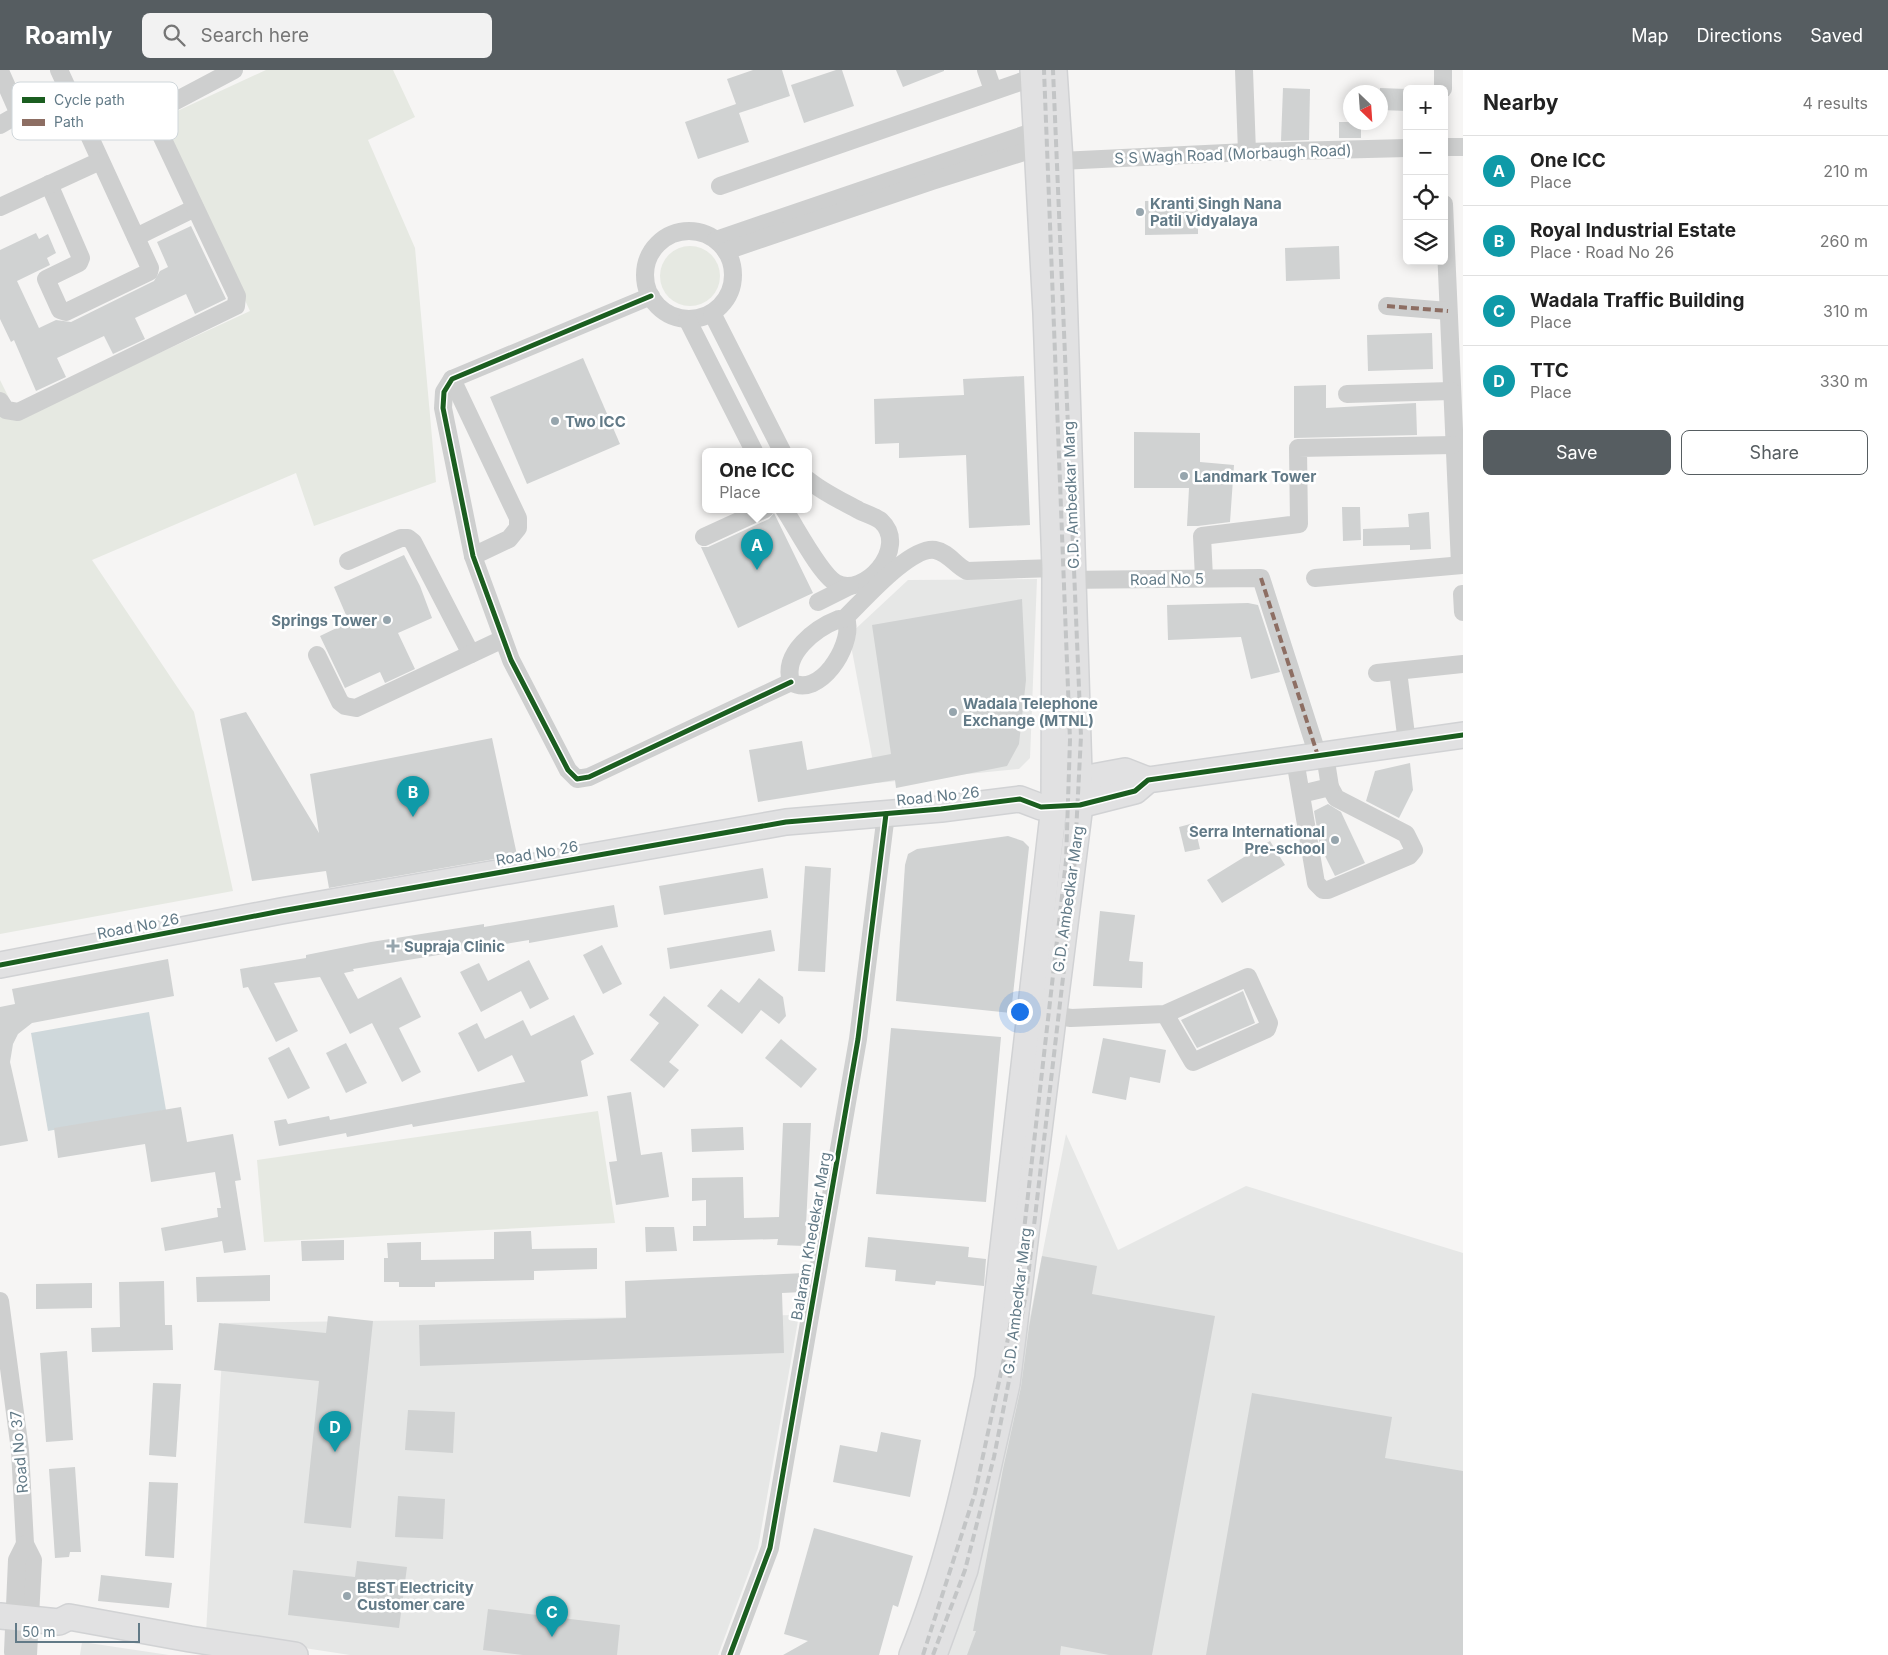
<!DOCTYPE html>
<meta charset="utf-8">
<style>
:root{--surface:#fff;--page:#f2f2f2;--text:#222;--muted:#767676;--line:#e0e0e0;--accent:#565d61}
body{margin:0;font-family:Inter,sans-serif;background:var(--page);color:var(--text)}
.controls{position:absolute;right:15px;top:15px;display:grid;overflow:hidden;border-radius:8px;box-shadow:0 2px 12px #0003}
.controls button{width:45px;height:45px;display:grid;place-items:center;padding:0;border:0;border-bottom:1px solid var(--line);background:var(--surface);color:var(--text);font:25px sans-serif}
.compass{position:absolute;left:1343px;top:15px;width:45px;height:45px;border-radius:50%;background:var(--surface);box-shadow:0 2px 12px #0003;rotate:155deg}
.scale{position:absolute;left:15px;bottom:12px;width:125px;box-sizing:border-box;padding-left:5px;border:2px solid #627a87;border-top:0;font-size:14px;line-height:18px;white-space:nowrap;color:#627a87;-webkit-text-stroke:4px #fff;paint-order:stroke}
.you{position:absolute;left:1019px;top:941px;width:18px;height:18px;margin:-12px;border:4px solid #fff;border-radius:50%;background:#1a73e8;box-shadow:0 0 0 8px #1a73e833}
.badge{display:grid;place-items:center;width:32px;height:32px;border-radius:50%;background:var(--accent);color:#fff;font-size:16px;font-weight:700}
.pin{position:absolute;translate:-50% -41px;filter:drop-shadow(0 1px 2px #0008)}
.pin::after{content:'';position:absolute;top:26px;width:18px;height:15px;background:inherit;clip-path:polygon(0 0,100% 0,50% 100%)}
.popup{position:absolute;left:702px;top:378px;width:110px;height:65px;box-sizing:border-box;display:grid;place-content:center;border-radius:8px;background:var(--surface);filter:drop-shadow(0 1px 4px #0005);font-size:16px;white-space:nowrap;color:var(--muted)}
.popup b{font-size:19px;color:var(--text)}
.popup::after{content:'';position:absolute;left:50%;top:100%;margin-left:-10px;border:10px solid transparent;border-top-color:var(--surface)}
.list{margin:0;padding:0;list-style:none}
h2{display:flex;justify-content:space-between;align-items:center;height:65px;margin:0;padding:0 20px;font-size:21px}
h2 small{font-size:16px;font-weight:400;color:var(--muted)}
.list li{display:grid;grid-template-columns:32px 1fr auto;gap:15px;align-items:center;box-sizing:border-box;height:70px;padding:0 20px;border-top:1px solid var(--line)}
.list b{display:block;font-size:19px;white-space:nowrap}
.list p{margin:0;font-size:16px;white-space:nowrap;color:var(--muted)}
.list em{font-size:16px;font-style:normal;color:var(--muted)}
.actions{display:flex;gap:10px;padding:15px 20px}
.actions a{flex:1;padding:11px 0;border:1px solid var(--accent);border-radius:8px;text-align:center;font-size:18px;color:var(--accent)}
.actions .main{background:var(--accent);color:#fff}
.icon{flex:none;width:28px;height:28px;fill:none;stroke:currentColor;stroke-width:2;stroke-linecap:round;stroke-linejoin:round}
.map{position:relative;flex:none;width:1463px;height:1585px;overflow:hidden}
header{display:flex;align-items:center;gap:30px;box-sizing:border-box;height:70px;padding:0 25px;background:var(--accent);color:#fff}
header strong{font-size:24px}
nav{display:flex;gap:28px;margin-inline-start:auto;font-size:18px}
.search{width:350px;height:45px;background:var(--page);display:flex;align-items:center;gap:12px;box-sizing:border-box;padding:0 18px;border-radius:8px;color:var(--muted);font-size:19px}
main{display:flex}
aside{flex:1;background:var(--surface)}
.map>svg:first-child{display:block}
</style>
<header>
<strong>Roamly</strong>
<div class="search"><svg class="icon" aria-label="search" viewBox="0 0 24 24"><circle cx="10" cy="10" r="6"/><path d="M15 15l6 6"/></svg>Search here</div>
<nav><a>Map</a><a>Directions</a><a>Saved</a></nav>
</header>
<main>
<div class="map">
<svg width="1463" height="1585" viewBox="0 0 1463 1585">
<rect width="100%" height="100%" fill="#f6f5f4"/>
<g fill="#e6e7e6">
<polygon points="1037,509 1030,688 1019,699 877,713 849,565 908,510"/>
<polygon points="1066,1064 1118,1180 1246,1116 1463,1183 1463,1585 943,1585 998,1409"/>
<polygon points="799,1245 758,1478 718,1585 350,1585 206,1563 224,1253"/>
<polygon points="82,1572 169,1585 80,1585"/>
</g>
<g fill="#e6e9e2">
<polygon points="266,0 393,0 415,47 368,70 415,178 436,412 314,456 296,403 92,490 194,642 233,821 0,864 0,310 19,348 250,241 160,49"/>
<circle cx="690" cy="206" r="30"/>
<polygon points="598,1041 615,1153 264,1172 257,1090"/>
</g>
<polygon fill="#cfd8db" points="149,942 166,1040 48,1061 31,963"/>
<g fill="#d0d2d2">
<polygon points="753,0 782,0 790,26 739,43 749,72 698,89 685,52 736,34 727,9"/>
<polygon points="836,0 842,0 854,36 804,53 791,15"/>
<polygon points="896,0 944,0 944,1 903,17"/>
<polygon points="1283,18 1310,19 1309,70 1281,71"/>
<polygon points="1380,18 1407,19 1407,41 1380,40"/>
<rect x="1339" y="52" width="22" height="16"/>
<polygon points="1198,130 1198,164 1145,165 1145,131"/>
<polygon points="191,156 226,229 195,244 186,224 135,248 145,269 113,284 104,266 57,288 66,307 36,321 14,270 11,272 0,249 0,180 36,163 39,169 48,164 56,183 47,188 50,195 17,211 39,258 56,250 71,252 154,211 160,201 168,197 157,172"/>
<polygon points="1339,176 1340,209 1286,211 1285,178"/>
<polygon points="1432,263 1433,299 1368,301 1367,265"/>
<polygon points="583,288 620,374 527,414 490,327"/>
<polygon points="1024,306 1030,455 969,458 966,385 899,388 899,373 875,374 874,329 964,325 963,309"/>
<polygon points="1326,315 1326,338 1416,333 1417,365 1294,368 1294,316"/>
<polygon points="1134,362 1200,363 1200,392 1234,395 1230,452 1198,456 1187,456 1189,418 1134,418"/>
<polygon points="1342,437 1360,437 1361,470 1343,471"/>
<polygon points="1429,442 1431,479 1410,480 1410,475 1363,476 1363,459 1409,457 1408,444"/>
<polygon points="774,443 813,523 738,558 701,477 708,477 769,449"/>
<polygon points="404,485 420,516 432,548 398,563 415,599 385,613 380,602 345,618 320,566 349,552 334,517"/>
<polygon points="1022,529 1026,610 1019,674 1007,696 896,718 895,710 758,732 749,680 802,671 807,700 891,684 872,555"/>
<polygon points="1248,533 1258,535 1280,602 1251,609 1241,567 1168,570 1167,535"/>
<polygon points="246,642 319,763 310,704 492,668 517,785 329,818 326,801 252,811 220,649"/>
<polygon points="1410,693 1413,720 1399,748 1366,731 1375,701"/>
<polygon points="1328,734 1341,742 1365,793 1335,806 1320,776 1314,741"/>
<polygon points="1194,753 1200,779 1185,782 1179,757"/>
<polygon points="1008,766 1023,771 1029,777 1011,943 896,931 905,795 908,784 917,779"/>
<polygon points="1270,771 1285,795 1222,833 1207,810"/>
<polygon points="805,796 831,798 825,902 798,901"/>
<polygon points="763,798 768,828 664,845 659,816"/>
<polygon points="614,835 618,857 529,873 529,870 353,899 354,901 344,903 358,929 401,907 421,947 399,958 421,1002 402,1012 372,953 350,964 320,907 274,913 298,961 276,972 248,917 243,918 240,899 306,888 306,885 371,872 484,854 484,857"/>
<polygon points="1100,841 1135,845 1129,891 1143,892 1142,918 1093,916"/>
<polygon points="771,860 775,881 670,899 667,878"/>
<polygon points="602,875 622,914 603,924 583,885"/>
<polygon points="168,889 174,926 32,953 18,964 13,974 10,992 28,1071 0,1076 0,937 15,934 12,919"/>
<polygon points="529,890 549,929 530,939 521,921 481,942 460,902 479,893 488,911"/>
<polygon points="759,908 783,927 786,946 779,954 761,940 742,964 707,936 721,919 739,933"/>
<polygon points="1243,921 1255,953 1197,978 1181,950"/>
<polygon points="664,926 699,955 669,992 679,1000 664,1018 630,990 659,953 649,945"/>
<polygon points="574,945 594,984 581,991 588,1026 413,1057 412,1054 347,1067 346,1063 279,1076 274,1051 286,1049 288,1054 329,1046 330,1050 525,1012 512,985 478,1002 458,963 477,953 485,969 523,950 531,966"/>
<polygon points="891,958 1001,967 986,1132 876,1124"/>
<polygon points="1103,968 1166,980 1160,1013 1130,1007 1126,1030 1092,1023"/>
<polygon points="781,969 817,999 801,1018 765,988"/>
<polygon points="346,973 367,1013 346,1023 326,983"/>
<polygon points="289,977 310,1018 288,1029 268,988"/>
<polygon points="631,1022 641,1085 662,1082 669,1127 616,1135 609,1092 617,1091 607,1026"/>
<polygon points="181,1037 187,1072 233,1064 241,1110 235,1111 246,1180 224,1183 222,1171 165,1181 161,1158 218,1147 217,1138 221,1138 215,1102 151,1112 145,1074 58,1088 54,1058"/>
<polygon points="783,1053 811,1053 805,1176 777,1175 778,1169 693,1171 693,1156 706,1156 706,1130 692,1131 692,1108 743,1107 744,1148 779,1147"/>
<polygon points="743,1057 744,1080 692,1082 691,1059"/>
<polygon points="645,1157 674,1157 677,1181 646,1182"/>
<polygon points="531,1161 532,1179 597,1178 597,1199 534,1201 534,1210 435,1212 435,1217 399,1217 399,1212 384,1212 384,1188 388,1188 387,1173 421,1172 421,1190 494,1189 494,1162"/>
<polygon points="868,1167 969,1177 968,1187 986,1189 984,1216 936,1211 935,1215 895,1211 896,1200 865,1197"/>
<polygon points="344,1170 344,1190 302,1191 301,1171"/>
<polygon points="1042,1186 1097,1196 1092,1224 1215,1246 1152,1585 1109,1585 1061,1576 1060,1585 967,1585 976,1561 973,1561 1003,1399 1021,1317 1029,1257"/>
<polygon points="805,1203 803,1222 782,1223 784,1283 420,1296 419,1255 626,1248 625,1211"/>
<polygon points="270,1205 270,1231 197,1232 196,1207"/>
<polygon points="164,1211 165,1255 172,1255 173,1280 92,1282 91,1258 120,1257 119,1212"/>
<polygon points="92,1213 92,1238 36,1239 36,1214"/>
<polygon points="328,1246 373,1251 351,1458 304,1453 319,1311 214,1300 219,1253 326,1263"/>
<polygon points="67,1281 73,1370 46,1372 40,1283"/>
<polygon points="153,1313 181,1314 176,1387 149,1385"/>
<polygon points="1252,1323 1392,1347 1385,1388 1463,1401 1463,1585 1206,1585"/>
<polygon points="408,1340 455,1342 453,1383 405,1380"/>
<polygon points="881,1362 921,1370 910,1427 833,1412 840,1375 877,1382"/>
<polygon points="75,1397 81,1482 70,1482 69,1487 55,1488 49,1399"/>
<polygon points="149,1412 178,1413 174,1488 145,1486"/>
<polygon points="398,1426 445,1429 443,1469 395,1467"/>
<polygon points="814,1458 913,1486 898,1537 893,1535 879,1585 783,1585 808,1571 784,1564"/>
<polygon points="357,1491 407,1497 399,1558 288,1545 293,1500 355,1507"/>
<polygon points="101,1505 172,1513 169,1538 98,1531"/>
<polygon points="488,1539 620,1555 617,1585 523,1585 483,1580"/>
</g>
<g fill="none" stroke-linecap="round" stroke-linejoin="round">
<g stroke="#d1d2d4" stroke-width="28">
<g id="secondary">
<polyline points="1066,712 1125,701 1148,710"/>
<polyline points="0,895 281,841 786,752 941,739 1020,729 1041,737 1080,735 1135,721 1148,710 1463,665"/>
<polyline points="0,1546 59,1552 69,1547 190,1569 295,1585"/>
<path d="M912,1585c36,-88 57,-183 76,-277l66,-572 1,-238 -9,-255 -13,-243"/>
<polyline points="934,1585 965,1500 1007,1314 1080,735 1060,91 1054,0"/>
</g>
</g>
<g stroke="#cecfcf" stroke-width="18">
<polyline points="986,0 993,20"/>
<polyline points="1244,0 1247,82"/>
<polyline points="0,1 19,44 0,55"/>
<polyline points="1443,19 1443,0"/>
<polyline points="1444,77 1463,77"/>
<polyline points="1060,91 1247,82 1407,78"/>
<polyline points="49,114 81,188 79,193 46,209 60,240 66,242 149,202 150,198 59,0"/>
<polyline points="720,116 1043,4"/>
<polyline points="1444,134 1460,495"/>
<polyline points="0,137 100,91"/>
<circle cx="689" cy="205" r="44"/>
<polyline points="136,167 195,138"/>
<polyline points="716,170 1047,57"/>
<polyline points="726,181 932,111 1046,75"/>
<polyline points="651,226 452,309 444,322 443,338 473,486 511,590 568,700 577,709 589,707 791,612"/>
<polyline points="1387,236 1448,241"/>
<polyline points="712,243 782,381"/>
<polyline points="687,249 754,381"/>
<polyline points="452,309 518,448 518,458 509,469 473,486"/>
<polyline points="1347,324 1451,321"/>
<polyline points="0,331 6,340 18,342 236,236 237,226 151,44 234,0"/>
<path d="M784,439c12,18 36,65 52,74 27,16 74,-35 45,-62 -5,-4 -14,-7 -21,-10 -18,-10 -36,-18 -52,-31"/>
<polyline points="704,467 765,439"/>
<polyline points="348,491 401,468 408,468 413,472 471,584"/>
<polyline points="1204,508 1202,466 1299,454 1298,378 1453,375"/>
<polyline points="1315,508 1463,495"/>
<polyline points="1061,510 1261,508 1318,686"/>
<polyline points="1462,524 1463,542"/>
<polyline points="818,532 850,516"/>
<path d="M839,549l8,3c5,25 -28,77 -56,60 -9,-29 25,-54 48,-63z"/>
<path d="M844,549c18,-17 66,-73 91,-69 13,2 21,16 32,21l88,-3"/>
<polyline points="317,585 340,632 345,636 356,638 503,569"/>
<polyline points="1398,601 1407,673"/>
<polyline points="1377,603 1463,594"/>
<polyline points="1295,690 1316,813 1323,820 1328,820 1409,786 1414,780 1406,764 1336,728 1330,717 1325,685"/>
<polyline points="1301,724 1330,717"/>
<polyline points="1052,945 1071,948 1165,944 1248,907 1269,953 1267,959 1193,992 1165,944"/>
<polyline points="0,1231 20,1380 25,1474 33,1490 28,1585"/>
<polyline points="15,1585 13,1582 17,1490 25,1474"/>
<polyline points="730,1585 770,1478 858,969 886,744"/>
</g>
<use href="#secondary" stroke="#e1e1e2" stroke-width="25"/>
<g stroke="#c3c5c6" stroke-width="4" stroke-dasharray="8 4" stroke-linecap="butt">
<polyline points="923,1585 975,1423 1006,1279 1018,1213 1066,791 1070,670 1044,0"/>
<polyline points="933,1585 965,1500 994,1387 1026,1224 1073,822 1081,666 1053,0"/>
</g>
<g stroke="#8d6e63" stroke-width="4" stroke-dasharray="8 4" stroke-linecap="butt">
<polyline points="1387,236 1448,241"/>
<polyline points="1261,508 1318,686"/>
</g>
<g stroke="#fff" stroke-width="8">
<g id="cycleway">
<polyline points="651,226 452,309 444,322 443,338 473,486 511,590 568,700 577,709 589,707 791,612"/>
<polyline points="0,895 281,841 786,752 941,739 1020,729 1041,737 1080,735 1135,721 1148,710 1463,665"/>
<polyline points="730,1585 770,1478 858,969 886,744"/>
</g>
</g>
<use href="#cycleway" stroke="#1b5e20" stroke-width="5"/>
</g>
<g fill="#96a5ad" stroke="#fff" stroke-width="2">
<circle cx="1140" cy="142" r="5"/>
<circle cx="555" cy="351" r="5"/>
<circle cx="1184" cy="406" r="5"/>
<circle cx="387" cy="550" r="5"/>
<circle cx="953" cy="642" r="5"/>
<circle cx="1335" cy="770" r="5"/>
<path d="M390.5 868.5h5v5h5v5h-5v5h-5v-5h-5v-5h5z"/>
<circle cx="347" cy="1526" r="5"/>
</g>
<g text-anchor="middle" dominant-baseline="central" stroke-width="5" stroke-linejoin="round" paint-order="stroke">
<g font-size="15" fill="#627a87" stroke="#fff">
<text transform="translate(1233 84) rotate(-2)">S S Wagh Road (Morbaugh Road)</text>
<text transform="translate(1071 425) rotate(-92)">G.D. Ambedkar Marg</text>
<text transform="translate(1167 509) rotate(-1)">Road No 5</text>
<text transform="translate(938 726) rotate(-6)">Road No 26</text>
<text transform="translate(537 783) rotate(-10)">Road No 26</text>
<text transform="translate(1068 829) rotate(-82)">G.D. Ambedkar Marg</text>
<text transform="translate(138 856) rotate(-11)">Road No 26</text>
<text transform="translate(811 1166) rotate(-80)">Balaram Khedekar Marg</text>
<text transform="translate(1017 1231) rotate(-83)">G.D. Ambedkar Marg</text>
<text transform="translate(19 1382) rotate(-95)">Road No 37</text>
</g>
<g font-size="15" font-weight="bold" fill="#627a87" stroke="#fff" text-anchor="start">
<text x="1150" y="133">Kranti Singh Nana<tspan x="1150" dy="17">Patil Vidyalaya</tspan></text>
<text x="565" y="351">Two ICC</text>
<text x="1194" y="406">Landmark Tower</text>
<text x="377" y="550" text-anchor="end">Springs Tower</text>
<text x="963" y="633">Wadala Telephone<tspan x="963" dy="17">Exchange (MTNL)</tspan></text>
<text x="1325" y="761" text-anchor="end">Serra International<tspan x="1325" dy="17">Pre-school</tspan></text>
<text x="404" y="876">Supraja Clinic</text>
<text x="357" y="1517">BEST Electricity<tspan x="357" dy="17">Customer care</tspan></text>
</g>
</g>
<rect x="12" y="12" width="166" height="58" rx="8" fill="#fff" stroke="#d0d7db" stroke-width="1"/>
<rect x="22" y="27" width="23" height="6" fill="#1b5e20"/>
<rect x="22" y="49" width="23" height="7" fill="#8d6e63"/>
<g font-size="14" fill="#627a87">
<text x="54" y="35">Cycle path</text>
<text x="54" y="57">Path</text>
</g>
</svg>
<div class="controls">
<button>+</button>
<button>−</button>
<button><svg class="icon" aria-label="locate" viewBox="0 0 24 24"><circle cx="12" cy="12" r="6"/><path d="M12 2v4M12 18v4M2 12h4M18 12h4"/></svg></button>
<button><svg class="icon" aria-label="layers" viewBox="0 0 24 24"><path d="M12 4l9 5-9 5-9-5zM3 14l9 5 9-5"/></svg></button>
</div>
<svg class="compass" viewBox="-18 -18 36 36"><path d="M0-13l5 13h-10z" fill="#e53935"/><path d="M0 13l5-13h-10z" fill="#767676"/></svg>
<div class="scale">50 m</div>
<div class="you"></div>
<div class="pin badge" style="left:757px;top:500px;background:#0f9aa8">A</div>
<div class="popup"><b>One ICC</b>Place</div>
<div class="pin badge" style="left:413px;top:747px;background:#0f9aa8">B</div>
<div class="pin badge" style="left:552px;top:1567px;background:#0f9aa8">C</div>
<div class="pin badge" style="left:335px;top:1382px;background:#0f9aa8">D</div>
</div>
<aside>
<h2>Nearby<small>4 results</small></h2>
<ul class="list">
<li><span class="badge" style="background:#0f9aa8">A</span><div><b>One ICC</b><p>Place</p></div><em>210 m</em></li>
<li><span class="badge" style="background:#0f9aa8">B</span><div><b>Royal Industrial Estate</b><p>Place · Road No 26</p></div><em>260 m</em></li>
<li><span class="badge" style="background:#0f9aa8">C</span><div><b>Wadala Traffic Building</b><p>Place</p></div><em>310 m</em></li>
<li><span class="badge" style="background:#0f9aa8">D</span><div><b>TTC</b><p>Place</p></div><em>330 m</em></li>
</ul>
<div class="actions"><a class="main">Save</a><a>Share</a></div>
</aside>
</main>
